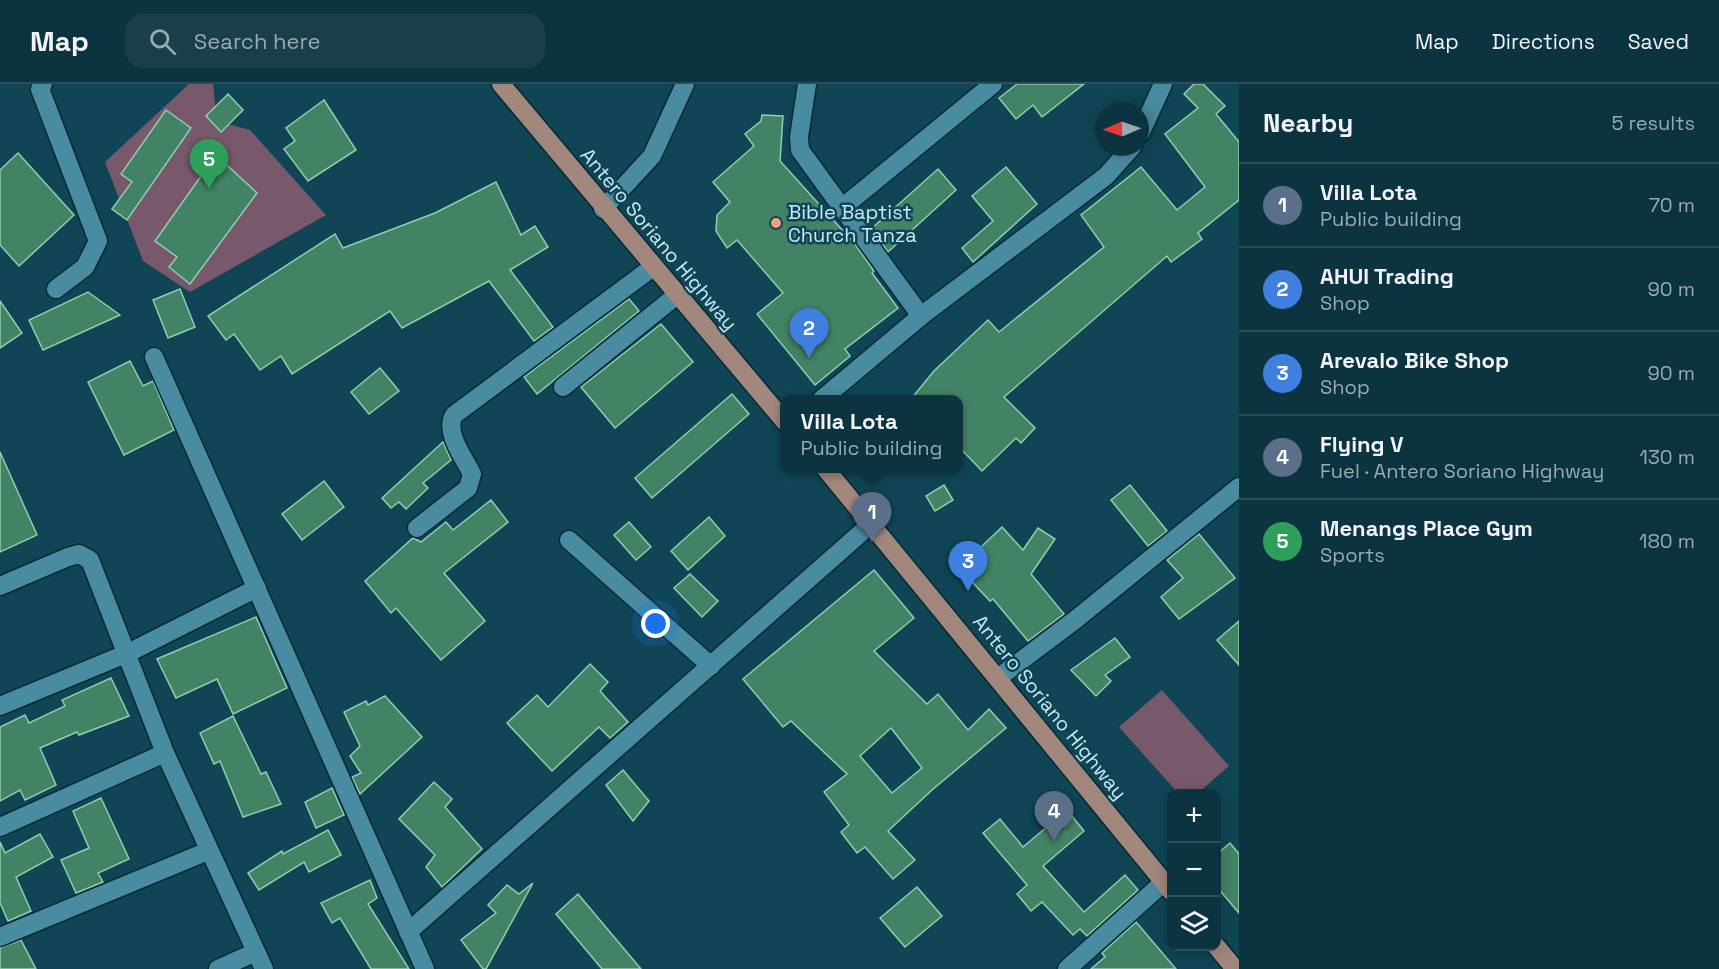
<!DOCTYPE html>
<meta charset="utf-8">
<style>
:root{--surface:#0b3440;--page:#193f4b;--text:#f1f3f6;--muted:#9aaab1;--line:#2b4f59;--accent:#90b9f0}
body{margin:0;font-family:"Space Grotesk",sans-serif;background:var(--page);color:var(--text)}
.controls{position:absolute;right:18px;bottom:18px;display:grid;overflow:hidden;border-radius:12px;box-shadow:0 3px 15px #0003}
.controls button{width:54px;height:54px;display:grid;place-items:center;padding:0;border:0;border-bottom:2px solid var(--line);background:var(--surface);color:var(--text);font:30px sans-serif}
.compass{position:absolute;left:1095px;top:18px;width:54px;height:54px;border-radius:50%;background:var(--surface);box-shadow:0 3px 15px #0003;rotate:268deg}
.you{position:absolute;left:656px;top:540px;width:21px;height:21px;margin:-15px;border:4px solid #fff;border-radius:50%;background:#1a73e8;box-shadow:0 0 0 9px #1a73e833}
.badge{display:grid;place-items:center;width:39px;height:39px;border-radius:50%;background:var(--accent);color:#fff;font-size:20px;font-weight:700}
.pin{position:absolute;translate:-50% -50px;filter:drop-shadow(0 2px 3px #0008)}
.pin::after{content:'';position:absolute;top:32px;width:21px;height:18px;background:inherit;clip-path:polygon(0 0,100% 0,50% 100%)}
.popup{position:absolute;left:780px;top:311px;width:183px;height:78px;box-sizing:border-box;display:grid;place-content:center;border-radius:12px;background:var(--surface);filter:drop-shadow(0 2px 4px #0005);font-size:20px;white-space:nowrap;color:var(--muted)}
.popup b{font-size:22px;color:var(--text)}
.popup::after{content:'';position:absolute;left:50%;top:100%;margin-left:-12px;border:12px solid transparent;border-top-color:var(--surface)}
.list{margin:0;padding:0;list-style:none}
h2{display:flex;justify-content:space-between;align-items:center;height:78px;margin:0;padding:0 24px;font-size:26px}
h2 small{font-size:20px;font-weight:400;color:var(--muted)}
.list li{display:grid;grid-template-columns:39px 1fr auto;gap:18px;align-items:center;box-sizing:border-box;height:84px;padding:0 24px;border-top:2px solid var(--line)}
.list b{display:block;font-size:22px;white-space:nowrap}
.list p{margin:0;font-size:20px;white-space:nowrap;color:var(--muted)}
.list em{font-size:20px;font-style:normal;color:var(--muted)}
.icon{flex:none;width:33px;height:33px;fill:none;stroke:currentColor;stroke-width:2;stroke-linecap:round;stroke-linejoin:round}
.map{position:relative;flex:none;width:1239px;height:885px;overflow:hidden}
header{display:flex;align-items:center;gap:36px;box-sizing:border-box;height:84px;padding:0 30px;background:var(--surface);border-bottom:2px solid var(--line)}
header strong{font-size:28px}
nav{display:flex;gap:33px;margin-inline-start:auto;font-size:21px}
.search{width:420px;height:54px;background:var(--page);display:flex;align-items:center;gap:15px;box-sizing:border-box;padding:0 21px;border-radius:18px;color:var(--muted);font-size:22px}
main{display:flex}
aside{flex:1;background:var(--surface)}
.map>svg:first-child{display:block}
</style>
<header>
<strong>Map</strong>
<div class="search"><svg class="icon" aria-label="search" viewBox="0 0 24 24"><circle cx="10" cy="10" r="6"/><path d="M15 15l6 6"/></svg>Search here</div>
<nav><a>Map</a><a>Directions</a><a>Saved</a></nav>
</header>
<main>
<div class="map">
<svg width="1239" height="885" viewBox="0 0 1239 885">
<rect width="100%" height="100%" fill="#0f4555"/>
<g fill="#78596c">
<polygon points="189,0 213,0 217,37 250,46 326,131 190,208 143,177 105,78"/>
<polygon points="1162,606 1229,682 1198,709 1178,709 1119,643"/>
</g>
<g fill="#438365" stroke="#91cdaf" stroke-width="1.5" fill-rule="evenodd">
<polygon points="1017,0 1084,0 1042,33 1033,21 1016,35 999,14"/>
<polygon points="1194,0 1203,0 1225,22 1216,30 1239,58 1239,116 1198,149 1202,155 1171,178 1167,172 1004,313 1035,344 1021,359 1016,354 982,387 959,363 959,315 911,315 934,287 988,236 999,248 1104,163 1081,131 1141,83 1177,126 1205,103 1165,50 1198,24 1184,10"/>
<polygon points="228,10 243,26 221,48 206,32"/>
<polygon points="324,16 356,66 308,97 284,65 295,57 286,44"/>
<polygon points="166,26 191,44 127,136 112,125 132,98 121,90"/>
<polygon points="762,31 783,32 780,77 855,160 874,187 872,189 898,224 845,265 850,272 815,301 757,230 783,209 737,156 727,164 716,147 717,131 730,118 713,98 754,62 745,50 761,37"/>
<polygon points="18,69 74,131 19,182 0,161 0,86"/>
<polygon points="216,71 257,109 190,200 169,183 177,173 155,157"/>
<polygon points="1006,83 1037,120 973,178 962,164 993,137 972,112"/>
<polygon points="938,85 956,106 888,168 871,145"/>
<polygon points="496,98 521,151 535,142 548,163 510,186 553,243 534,257 489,197 402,244 390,227 292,290 281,272 260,286 234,250 226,256 208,232 335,150 343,164 435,129"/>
<polygon points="180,205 195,243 168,254 153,216"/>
<polygon points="88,208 120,231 43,266 29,236"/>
<polygon points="629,215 639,227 537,310 524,293"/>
<polygon points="0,217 22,249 0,264"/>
<polygon points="661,240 693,278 615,344 581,303"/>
<polygon points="130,277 143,302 153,297 174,346 124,371 88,298"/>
<polygon points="380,284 399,307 369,330 351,308"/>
<polygon points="732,310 749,330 652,414 635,394"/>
<polygon points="443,358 451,376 423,399 428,404 406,425 399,418 391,424 382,414"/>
<polygon points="0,368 37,451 0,468"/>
<polygon points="324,397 344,423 302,456 282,430"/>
<polygon points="944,401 953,416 935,427 926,412"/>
<polygon points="1130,401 1167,447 1148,462 1111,416"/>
<polygon points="491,416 508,438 444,489 485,537 441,576 396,524 391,529 365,497 413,454 421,458 446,438 453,446"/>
<polygon points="709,433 725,452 688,486 671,467"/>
<polygon points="629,438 651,463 636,476 614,451"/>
<polygon points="1002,443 1023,466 1038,444 1055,455 1031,490 1064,530 1028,557 993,515 990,517 959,484"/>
<polygon points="1199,450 1235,494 1179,535 1161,513 1183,494 1167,476"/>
<path d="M874,486l40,48 -40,33 53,53 11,-10 30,36 21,-21 17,19 -74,62 -44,41 27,29 -22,19 -28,-32 -8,6 -16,-21 8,-7 -25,-33 23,-18 -56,-53 -8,6 -40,-48zM891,644l31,40 -30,25 -32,-37z"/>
<polygon points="690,490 718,517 702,533 674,504"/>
<polygon points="256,533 287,604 233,630 217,595 176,614 157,575"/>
<polygon points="1239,537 1239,581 1217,556"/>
<polygon points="1115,554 1130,573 1105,591 1111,597 1096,612 1071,586"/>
<polygon points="590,580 608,598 600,607 628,638 610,654 599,643 552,687 507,639 537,611 548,623"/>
<polygon points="111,594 129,632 79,651 77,648 40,664 56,701 25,716 20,706 0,717 0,643 25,631 29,639 65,622 62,616"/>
<polygon points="385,612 422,653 360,710 352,693 361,689 350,672 360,662 344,628 366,617 368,621"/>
<polygon points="233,632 261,690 266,688 281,720 243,733 220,677 214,680 200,649"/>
<polygon points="623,686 649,717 633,737 606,701"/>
<polygon points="434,698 452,715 445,723 482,765 442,803 426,783 435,771 399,735"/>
<polygon points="332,704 344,731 316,744 305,718"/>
<polygon points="101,714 129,775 98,789 103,798 76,809 61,776 89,764 73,727"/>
<polygon points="1067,726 1084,747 1043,782 1084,828 1125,791 1138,806 1087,852 1080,845 1073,851 1042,818 1031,827 1017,810 1027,801 983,749 1000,735 1023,763"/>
<polygon points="328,746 341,771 309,788 304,778 259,806 248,789 282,767 283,770"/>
<polygon points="40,750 53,773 16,793 31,827 8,837 0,819 0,758 5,769"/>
<polygon points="1230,759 1239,770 1239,829 1216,802 1216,771"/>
<polygon points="370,796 377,814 368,820 409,885 371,885 340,834 332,839 321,819"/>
<polygon points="533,799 486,885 483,885 461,856 496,829 488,821 507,801 519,810"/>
<polygon points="917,803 942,832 905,863 880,834"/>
<polygon points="578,810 641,885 602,885 556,830"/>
<polygon points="1136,838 1176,885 1091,885 1105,873 1102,869"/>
<polygon points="21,856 36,885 0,885 0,864"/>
</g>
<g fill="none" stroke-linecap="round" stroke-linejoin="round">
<g stroke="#052a35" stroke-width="21">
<g id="minor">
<polyline points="43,0 40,5 98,157 85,183 56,205"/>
<polyline points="807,0 799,53 800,66 921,232"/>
<polyline points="1140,50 1163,0"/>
<polyline points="843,123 993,0"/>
<polyline points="603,125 652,72 685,0"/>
<polyline points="154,273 425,885"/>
<polyline points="563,303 677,211"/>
<polyline points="821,316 921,232 1106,92 1132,63"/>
<path d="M417,444l51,-40 4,-14c-8,-16 -28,-42 -18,-59l199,-148"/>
<polyline points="569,456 711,582"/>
<polyline points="0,502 68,473 79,470 90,476 165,669 264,885"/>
<polyline points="998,594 1075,536 1239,403"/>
<polyline points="0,622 128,569 257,504"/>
<polyline points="0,743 165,669"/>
<polyline points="408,848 871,440"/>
<polyline points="0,853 208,767"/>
<polyline points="218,885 256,868"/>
<polyline points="1067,885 1164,798"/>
</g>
</g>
<g stroke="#052a35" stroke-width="21">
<g id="major">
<polyline points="501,0 785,338"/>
<polyline points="825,384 1172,808"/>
<polyline points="1216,862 1235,885"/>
</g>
</g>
<use href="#minor" stroke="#498ba1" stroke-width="18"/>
<use href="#major" stroke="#a1877c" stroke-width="18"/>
</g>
<circle fill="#f2a080" stroke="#0f4555" stroke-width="2" cx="776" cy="139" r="6"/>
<g text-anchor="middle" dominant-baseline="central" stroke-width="5" stroke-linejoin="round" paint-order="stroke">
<g font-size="20" fill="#c8e8f4" stroke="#0f4555" text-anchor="start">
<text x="788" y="128">Bible Baptist<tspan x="788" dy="23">Church Tanza</tspan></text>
</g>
<g font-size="20" fill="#c8e8f4" stroke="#0f4555">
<text transform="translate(659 155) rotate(50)">Antero Soriano Highway</text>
<text transform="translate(1050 623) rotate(51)">Antero Soriano Highway</text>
</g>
</g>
</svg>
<div class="controls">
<button>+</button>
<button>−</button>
<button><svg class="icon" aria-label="layers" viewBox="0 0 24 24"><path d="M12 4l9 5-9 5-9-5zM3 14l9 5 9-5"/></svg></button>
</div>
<svg class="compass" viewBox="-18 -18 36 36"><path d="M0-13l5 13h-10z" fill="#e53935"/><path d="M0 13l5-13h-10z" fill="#9aaab1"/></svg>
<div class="you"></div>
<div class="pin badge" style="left:872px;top:458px;background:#5c6f8a">1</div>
<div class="popup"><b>Villa Lota</b>Public building</div>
<div class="pin badge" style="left:809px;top:274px;background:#3f7fe0">2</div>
<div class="pin badge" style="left:968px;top:507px;background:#3f7fe0">3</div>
<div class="pin badge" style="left:1054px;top:757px;background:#5c6f8a">4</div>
<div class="pin badge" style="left:209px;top:105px;background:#2e9e5b">5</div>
</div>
<aside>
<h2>Nearby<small>5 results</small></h2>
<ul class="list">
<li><span class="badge" style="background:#5c6f8a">1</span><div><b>Villa Lota</b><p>Public building</p></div><em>70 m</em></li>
<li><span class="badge" style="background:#3f7fe0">2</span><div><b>AHUI Trading</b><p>Shop</p></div><em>90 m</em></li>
<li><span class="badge" style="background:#3f7fe0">3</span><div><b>Arevalo Bike Shop</b><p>Shop</p></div><em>90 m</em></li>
<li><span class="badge" style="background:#5c6f8a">4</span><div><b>Flying V</b><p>Fuel · Antero Soriano Highway</p></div><em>130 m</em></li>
<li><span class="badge" style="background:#2e9e5b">5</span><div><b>Menangs Place Gym</b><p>Sports</p></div><em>180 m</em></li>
</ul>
</aside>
</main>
